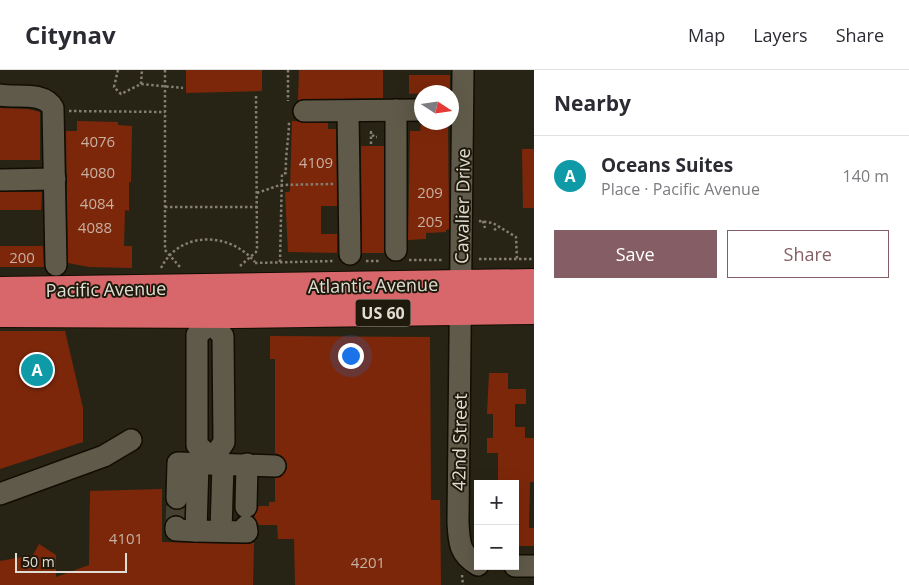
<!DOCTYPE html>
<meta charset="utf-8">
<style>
:root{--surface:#fff;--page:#f7f7f7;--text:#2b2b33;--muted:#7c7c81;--line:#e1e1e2;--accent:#855d64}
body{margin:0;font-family:"Open Sans",sans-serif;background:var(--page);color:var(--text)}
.controls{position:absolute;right:15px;bottom:15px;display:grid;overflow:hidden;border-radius:0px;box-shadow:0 5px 20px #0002}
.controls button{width:45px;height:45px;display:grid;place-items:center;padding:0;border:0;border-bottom:1px solid var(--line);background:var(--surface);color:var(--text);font:25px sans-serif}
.compass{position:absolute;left:414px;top:15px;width:45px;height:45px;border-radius:50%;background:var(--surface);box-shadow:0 5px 20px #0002;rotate:102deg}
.scale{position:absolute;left:15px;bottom:12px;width:112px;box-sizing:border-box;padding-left:5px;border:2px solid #e0ddd4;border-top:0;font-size:14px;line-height:18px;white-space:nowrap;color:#e0ddd4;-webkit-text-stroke:4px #1f1a0c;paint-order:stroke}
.you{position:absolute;left:350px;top:285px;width:18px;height:18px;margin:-12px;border:4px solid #fff;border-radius:50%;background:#1a73e8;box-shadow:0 0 0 8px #1a73e833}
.badge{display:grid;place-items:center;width:32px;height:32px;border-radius:50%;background:var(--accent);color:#fff;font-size:16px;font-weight:700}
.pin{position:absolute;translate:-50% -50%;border:2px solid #fff;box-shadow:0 1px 5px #0006}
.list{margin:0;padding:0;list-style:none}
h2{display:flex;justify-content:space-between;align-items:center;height:65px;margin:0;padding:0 20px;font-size:21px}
h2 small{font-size:16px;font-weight:400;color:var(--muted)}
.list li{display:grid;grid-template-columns:32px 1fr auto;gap:15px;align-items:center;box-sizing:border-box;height:80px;padding:0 20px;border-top:1px solid var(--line)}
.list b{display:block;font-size:19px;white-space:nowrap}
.list p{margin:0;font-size:16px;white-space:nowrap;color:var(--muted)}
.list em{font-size:16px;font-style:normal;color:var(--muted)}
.actions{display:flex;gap:10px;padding:15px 20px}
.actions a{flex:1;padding:11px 0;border:1px solid var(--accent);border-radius:0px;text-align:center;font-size:18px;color:var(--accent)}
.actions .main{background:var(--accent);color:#fff}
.map{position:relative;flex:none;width:534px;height:515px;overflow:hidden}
header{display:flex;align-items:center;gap:30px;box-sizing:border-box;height:70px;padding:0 25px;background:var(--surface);border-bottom:1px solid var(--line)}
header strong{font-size:24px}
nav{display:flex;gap:28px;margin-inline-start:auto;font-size:18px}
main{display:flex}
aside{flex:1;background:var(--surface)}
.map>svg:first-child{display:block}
</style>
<header>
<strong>Citynav</strong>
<nav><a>Map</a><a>Layers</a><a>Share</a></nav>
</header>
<main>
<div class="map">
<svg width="534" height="515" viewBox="0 0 534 515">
<rect width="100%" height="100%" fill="#282415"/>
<g fill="#7d270a">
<polygon points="186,0 262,0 262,21 186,23"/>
<polygon points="299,0 383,0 383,28 298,30"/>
<polygon points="409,5 450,5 450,22 409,24"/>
<polygon points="0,38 28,39 40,42 40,90 0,90"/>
<polygon points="77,51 118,52 118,55 132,56 131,112 129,112 129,141 125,140 124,176 132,176 132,198 89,197 68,193 66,61 77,61"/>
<polygon points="292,51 328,53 328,59 336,59 337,136 321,136 321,164 337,164 337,183 288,182 285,122 289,122 290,120"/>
<polygon points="421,53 448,53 449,159 446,160 446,162 426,163 426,169 408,170 410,61 420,61"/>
<polygon points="361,76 384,76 384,183 362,183"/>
<polygon points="522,79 534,79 534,138 523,138"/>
<polygon points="0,122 42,122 41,140 0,140"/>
<polygon points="0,176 43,176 44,197 0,197"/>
<polygon points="0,261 65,261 83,338 83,372 0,399"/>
<polygon points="270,266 430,267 431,430 440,430 441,515 295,515 294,469 278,469 277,455 259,455 254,447 259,436 269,436 269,432 275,432 275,408 281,407 287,397 282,386 275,383 275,289 270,289"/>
<polygon points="489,303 508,303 508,319 526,319 526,334 515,334 515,357 525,357 525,368 534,368 534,412 530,412 529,458 534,458 534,476 515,476 515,412 498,413 498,383 487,383 487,368 493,368 493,344 487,344"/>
<polygon points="162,419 162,472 247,474 254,472 253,515 0,515 0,491 33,485 39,474 56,485 56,507 89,495 90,421"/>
</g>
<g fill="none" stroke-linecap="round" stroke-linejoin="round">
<polyline stroke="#444032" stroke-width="21" stroke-dasharray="21 11" stroke-linecap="butt" points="176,457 177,428"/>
<g stroke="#110d02" stroke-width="24">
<g id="minor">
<path d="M463,0l-5,452c1,20 1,32 20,43"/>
<path d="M0,25c16,3 44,-4 53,13l3,157"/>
<polyline points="304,41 422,40"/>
<polyline points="348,41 350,184"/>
<polyline points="0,110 55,109"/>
<polyline points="396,180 396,40"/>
<polyline points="211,232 211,253 223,266 224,372 213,389 213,394"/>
<polyline points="211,253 197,265 197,375 213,389"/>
<polyline points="198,393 196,461 247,462 246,456"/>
<polyline points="0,424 104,386 131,370"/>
<polyline points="177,428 178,393 275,396"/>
<polyline points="246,437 247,394"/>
<polyline points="176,457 176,460 196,461"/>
<polyline points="221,461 223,394"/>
<polyline points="515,496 534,496"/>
</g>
</g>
<g stroke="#110d02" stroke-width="30">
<g id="highway">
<polyline points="0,221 534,213"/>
<polyline points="0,243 232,244 534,240"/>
</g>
</g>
<g stroke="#837f73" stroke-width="2.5" stroke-dasharray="2.5 2.5" stroke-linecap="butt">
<polyline points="118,0 114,17 121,24 141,14 183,18"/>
<polyline points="165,0 165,180 180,197"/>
<polyline points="288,0 288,31"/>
<polyline points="141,14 142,0"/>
<polyline points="69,41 165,42"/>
<polyline points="371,74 371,62 374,67 377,67"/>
<polyline points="257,123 280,115 333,114"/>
<polyline points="165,137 257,137"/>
<polyline points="479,151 493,153 516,167 517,189"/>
<polyline points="483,151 485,158"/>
<polyline points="494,160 499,157"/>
<polyline points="479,189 534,189"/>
<polyline points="409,190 443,190"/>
<polyline points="366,191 381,191"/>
<path d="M280,192l2,-88 4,-1c-1,-18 3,-34 3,-52"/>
<polyline points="255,193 333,191"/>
<polyline points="240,196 256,182 257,178 256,25"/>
<path d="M161,198c19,-38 69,-36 94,-6"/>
<polyline points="462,505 463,515"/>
</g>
<use href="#minor" stroke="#5f5a49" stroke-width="21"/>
<use href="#highway" stroke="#d7676a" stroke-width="28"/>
</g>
<g text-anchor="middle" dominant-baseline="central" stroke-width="4" stroke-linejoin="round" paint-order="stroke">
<g font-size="15" fill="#c7b0a2">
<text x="98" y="71">4076</text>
<text x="316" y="92">4109</text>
<text x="98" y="102">4080</text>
<text x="430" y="122">209</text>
<text x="97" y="133">4084</text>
<text x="430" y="151">205</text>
<text x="95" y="157">4088</text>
<text x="22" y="187">200</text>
<text x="126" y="468">4101</text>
<text x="368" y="492">4201</text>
</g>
<rect fill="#1f1a0c" stroke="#a6a298" stroke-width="1" x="355.5" y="229.5" width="55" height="27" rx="4"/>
<g font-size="16" font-weight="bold" fill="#e0ddd4">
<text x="383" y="243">US 60</text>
</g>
<g font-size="18" fill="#e0ddd4" stroke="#1f1a0c">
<text transform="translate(462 136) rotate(-89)">Cavalier Drive</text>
<text transform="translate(373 215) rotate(-1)">Atlantic Avenue</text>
<text transform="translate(106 219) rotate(-1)">Pacific Avenue</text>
<text transform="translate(459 372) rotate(-89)">42nd Street</text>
</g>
</g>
</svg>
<div class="controls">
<button>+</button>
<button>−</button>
</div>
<svg class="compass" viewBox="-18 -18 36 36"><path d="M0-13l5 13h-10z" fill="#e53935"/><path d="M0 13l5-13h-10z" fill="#7c7c81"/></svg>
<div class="scale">50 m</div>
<div class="you"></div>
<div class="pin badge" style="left:37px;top:300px;background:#0f9aa8">A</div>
</div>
<aside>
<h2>Nearby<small></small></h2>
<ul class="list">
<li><span class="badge" style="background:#0f9aa8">A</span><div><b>Oceans Suites</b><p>Place · Pacific Avenue</p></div><em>140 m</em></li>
</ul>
<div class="actions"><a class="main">Save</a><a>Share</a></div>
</aside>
</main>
